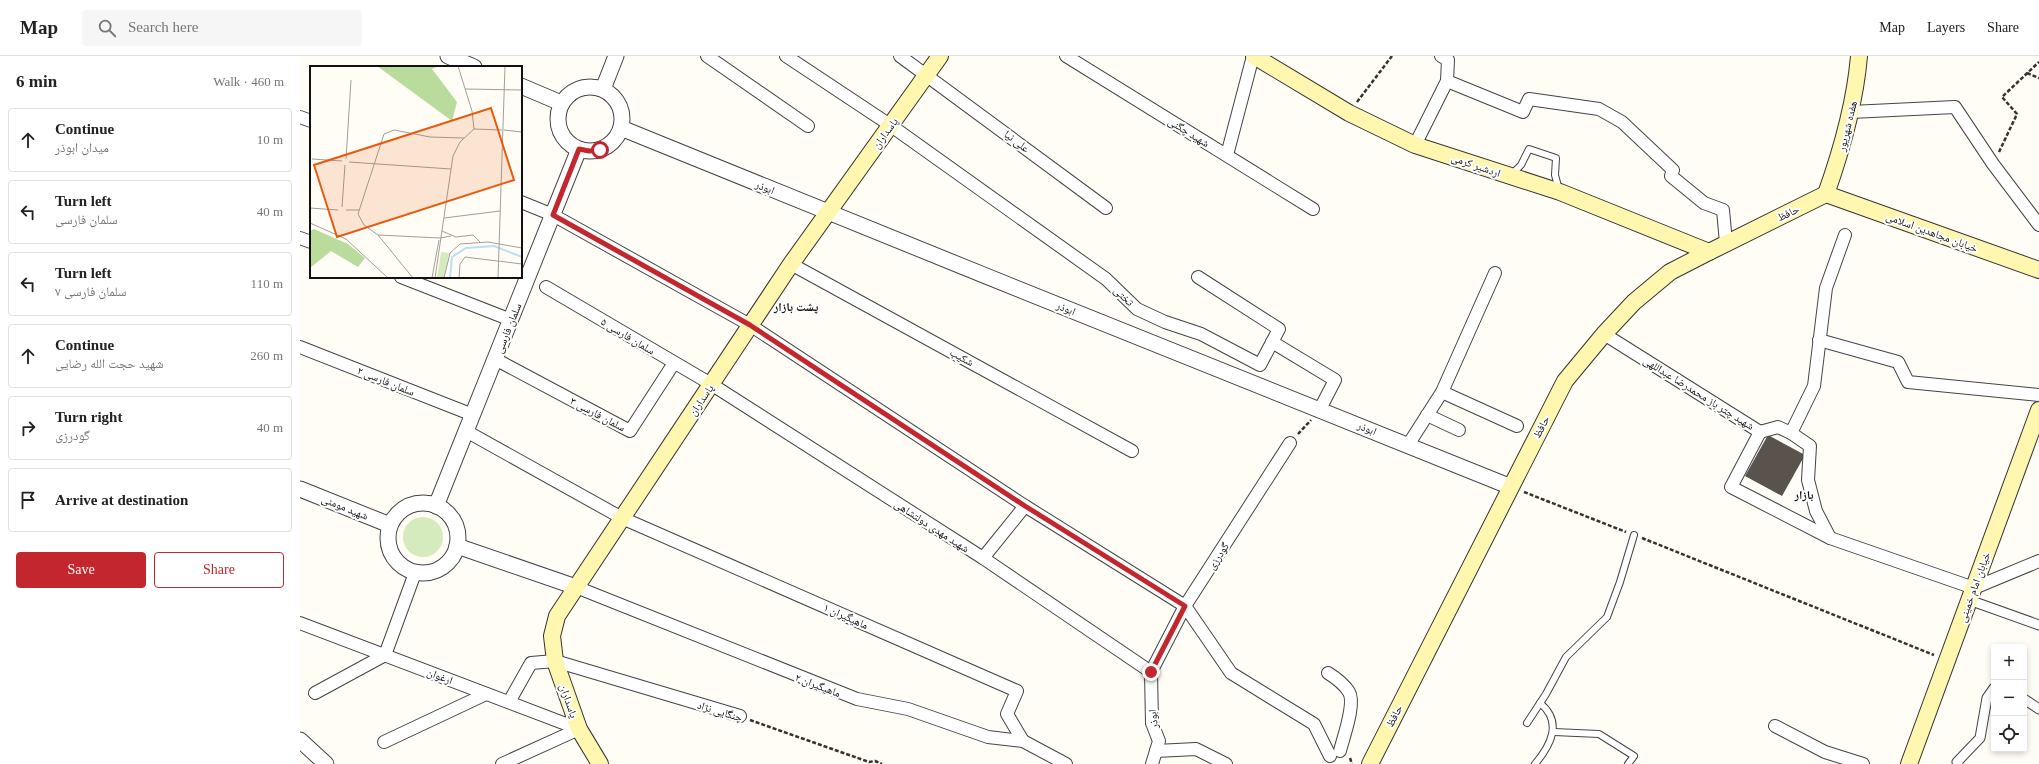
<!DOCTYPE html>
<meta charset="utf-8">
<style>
:root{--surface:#fff;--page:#f6f6f6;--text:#222;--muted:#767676;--line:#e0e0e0;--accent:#c4262e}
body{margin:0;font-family:"Times New Roman","Noto Naskh Arabic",serif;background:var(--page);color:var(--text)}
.controls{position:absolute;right:12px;bottom:12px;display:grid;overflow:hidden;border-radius:4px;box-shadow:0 2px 6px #0003}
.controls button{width:36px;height:36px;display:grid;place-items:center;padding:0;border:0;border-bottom:1px solid var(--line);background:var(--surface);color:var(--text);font:20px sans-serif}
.stop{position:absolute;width:12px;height:12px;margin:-9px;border:3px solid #c4262e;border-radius:50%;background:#fff}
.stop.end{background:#c4262e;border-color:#fff;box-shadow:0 1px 4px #0008}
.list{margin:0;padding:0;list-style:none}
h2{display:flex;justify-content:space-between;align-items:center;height:52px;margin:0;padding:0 16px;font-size:17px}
h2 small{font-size:13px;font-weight:400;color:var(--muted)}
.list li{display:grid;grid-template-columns:26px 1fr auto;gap:12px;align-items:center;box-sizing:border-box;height:64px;margin:0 8px 8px;padding:0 8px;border:1px solid var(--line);border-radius:4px}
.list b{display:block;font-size:15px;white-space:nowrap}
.list p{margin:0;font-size:13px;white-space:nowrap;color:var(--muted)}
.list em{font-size:13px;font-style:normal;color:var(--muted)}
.actions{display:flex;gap:8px;padding:12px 16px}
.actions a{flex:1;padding:9px 0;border:1px solid var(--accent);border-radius:4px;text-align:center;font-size:14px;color:var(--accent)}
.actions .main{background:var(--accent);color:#fff}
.icon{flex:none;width:22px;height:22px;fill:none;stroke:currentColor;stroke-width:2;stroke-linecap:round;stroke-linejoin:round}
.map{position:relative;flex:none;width:1739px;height:708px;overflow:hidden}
header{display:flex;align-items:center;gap:24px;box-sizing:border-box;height:56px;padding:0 20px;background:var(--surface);border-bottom:1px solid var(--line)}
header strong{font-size:19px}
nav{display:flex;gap:22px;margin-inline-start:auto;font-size:14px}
.search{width:280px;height:36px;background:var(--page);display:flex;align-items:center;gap:10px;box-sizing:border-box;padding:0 14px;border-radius:4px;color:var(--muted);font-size:15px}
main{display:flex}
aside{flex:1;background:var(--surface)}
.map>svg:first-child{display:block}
</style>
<header>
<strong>Map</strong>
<div class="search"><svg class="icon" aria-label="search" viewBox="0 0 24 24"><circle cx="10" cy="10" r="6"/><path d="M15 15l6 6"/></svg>Search here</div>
<nav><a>Map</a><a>Layers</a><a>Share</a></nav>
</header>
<main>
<aside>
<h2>6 min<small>Walk · 460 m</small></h2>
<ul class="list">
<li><svg class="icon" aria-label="ahead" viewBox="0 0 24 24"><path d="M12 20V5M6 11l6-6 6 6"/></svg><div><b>Continue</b><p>میدان ابوذر</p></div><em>10 m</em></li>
<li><svg class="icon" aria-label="left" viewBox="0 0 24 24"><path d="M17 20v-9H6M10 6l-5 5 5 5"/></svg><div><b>Turn left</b><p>سلمان فارسی</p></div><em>40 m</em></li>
<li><svg class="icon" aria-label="left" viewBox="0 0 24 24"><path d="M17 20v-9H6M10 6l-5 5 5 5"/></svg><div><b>Turn left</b><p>سلمان فارسی ۷</p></div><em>110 m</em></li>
<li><svg class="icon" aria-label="ahead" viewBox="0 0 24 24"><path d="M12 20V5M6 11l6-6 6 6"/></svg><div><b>Continue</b><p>شهید حجت الله رضایی</p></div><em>260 m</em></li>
<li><svg class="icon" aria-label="right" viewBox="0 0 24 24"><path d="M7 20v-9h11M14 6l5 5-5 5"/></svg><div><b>Turn right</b><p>گودرزی</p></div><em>40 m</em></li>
<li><svg class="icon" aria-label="arrive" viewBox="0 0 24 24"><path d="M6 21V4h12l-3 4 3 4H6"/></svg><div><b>Arrive at destination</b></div></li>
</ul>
<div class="actions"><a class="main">Save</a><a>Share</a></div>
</aside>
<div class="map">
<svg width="1739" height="708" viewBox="0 0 1739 708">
<rect width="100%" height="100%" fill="#fffdf5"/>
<circle fill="#d5ebbd" cx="123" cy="481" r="20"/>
<polygon fill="#5a524d" points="1468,379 1505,399 1482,440 1445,420"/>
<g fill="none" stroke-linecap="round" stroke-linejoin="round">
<g stroke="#444" stroke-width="8">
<g id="service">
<polyline points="1212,118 1221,109 1229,93 1256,102 1255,119 1259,134"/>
<polyline points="1227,667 1246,638 1266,601 1307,561 1320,526 1334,479"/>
<polyline points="1254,676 1299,678 1334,700 1328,708"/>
<path d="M1235,708c16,-19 28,-42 5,-61"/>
</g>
</g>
<g stroke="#444" stroke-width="11">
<g id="pedestrian">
<polyline points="1669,544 1739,569"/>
<polyline points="1724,643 1739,653"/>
<polyline points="1658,708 1657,706 1680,682 1687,642 1694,632"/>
</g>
</g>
<g stroke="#444" stroke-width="14">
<g id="minor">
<polyline points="407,0 508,70"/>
<polyline points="486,0 590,69 806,223 837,253 865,266 901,278 960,309 979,273 898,221"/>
<polyline points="600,0 806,152"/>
<polyline points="766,0 1013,153"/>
<polyline points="1147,25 1223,56 1229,43 1299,53 1322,66 1373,114 1371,120 1404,147 1423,154 1426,187"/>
<polyline points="1551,56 1655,51 1693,108 1739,169"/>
<polyline points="0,61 11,65"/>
<polyline points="1115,89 1147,25 1148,4 1141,0"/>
<polyline points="927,99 953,0"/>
<polyline points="221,146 253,159 450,269 725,450 885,550 931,617 1014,668 1030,700"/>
<polyline points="0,182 11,186"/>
<polyline points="491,208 832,395"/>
<polyline points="101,221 211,264"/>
<polyline points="246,231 411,328 683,502 851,616"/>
<polyline points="1304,278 1460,376 1431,431 1530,482 1674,532 1739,505"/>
<polyline points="1519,284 1598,306 1608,326 1739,339"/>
<polyline points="972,286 1035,324 1020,353"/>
<polyline points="0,291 173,359"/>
<polyline points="195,303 330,375 374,307"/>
<polyline points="1142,336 1217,370"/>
<polyline points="1127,359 1159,374"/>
<polyline points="166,375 322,462 717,635 707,658 723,685"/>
<polyline points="1460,376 1478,371 1491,377 1510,390 1508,424 1516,455 1530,482"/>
<polyline points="1491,377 1514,330 1526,232 1545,179"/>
<polyline points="1108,389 1142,336 1195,217"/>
<polyline points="683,502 725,450"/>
<polyline points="276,531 557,643 608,653 688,681 723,685 766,708"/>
<polyline points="0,567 279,673"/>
<path d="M1028,617c8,5 16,11 21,19 7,12 -6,46 -9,59"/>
<polyline points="15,637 85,599 115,517"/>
<polyline points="209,646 231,607 255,605 440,660"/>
<polyline points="1475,670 1525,696 1563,708"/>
<polyline points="84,686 186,638"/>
<polyline points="856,695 896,693 926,708"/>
<polyline points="202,708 279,673"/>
<polyline points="852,708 859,685 852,667 851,616 885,550 990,387"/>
</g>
</g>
<g stroke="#444" stroke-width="17">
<g id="tertiary">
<polyline points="148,0 174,11"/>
<polyline points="221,30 261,47"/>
<circle cx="290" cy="63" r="32"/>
<polyline points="303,33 316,0"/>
<path d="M321,72c296,122 593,238 890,359"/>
<polyline points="0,433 90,469"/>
<circle cx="123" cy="482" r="35"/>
<polyline points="136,450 279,93"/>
<polyline points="157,490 276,531"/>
<polyline points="0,684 26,708"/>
</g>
</g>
<g stroke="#333" stroke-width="18">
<g id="secondary">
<polyline points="954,0 1049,57 1115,89 1260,136 1409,196"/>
<polyline points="1526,138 1739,214"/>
<path d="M1526,138c16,-45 29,-90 33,-138"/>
<polyline points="300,708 279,673 255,605 252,580 257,560 491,208 640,0"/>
<polyline points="1070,708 1265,325 1304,278 1334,246 1370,216 1409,196 1526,138"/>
<polyline points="1609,708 1739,354"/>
</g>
</g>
<g stroke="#333" stroke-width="2.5" stroke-dasharray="4 2" stroke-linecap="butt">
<polyline points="1727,17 1739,22"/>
<polyline points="1057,46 1092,0"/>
<polyline points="1699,96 1717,58 1702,41 1739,6"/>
<polyline points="998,378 1011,364"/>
<polyline points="1224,436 1326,476"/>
<polyline points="1342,482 1634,599"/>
<polyline points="450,664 569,706 575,705 582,708"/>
<polyline points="1050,702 1052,708"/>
</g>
<use href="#service" stroke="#fff" stroke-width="6"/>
<use href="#pedestrian" stroke="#fff" stroke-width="9"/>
<use href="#minor" stroke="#fff" stroke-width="12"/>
<use href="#tertiary" stroke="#fff" stroke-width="15"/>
<use href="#secondary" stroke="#fff6b0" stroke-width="16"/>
</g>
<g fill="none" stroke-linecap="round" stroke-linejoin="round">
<polyline stroke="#c4262e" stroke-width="5" points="300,94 289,95 279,93 253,159 450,269 725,450 885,550 851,616"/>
</g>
<g text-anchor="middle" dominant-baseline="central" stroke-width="4" stroke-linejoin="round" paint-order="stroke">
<g font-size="11" fill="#111" stroke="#fff">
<text transform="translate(1547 70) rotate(-76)">هفده شهریور</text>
<text transform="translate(889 76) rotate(32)">شهید چگنی</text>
<text transform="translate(585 77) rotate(-54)">پاسداران</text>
<text transform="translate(717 85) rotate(37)">علی نیا</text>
<text transform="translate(1176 109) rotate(19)">اردشیر کرمی</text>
<text transform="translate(465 131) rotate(22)">ابوذر</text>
<text transform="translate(1488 157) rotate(-26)">حافظ</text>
<text transform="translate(1632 176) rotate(20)">خیابان مجاهدین اسلامی</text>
<text transform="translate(824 240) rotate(44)">تختی</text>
<text transform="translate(766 252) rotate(22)">ابوذر</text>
<text transform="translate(208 272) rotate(-68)">سلمان فارسی</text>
<text transform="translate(328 280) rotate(31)">سلمان فارسی ۵</text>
<text transform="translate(662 301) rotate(29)">شکیب</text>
<text transform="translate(86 325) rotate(22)">سلمان فارسی ۲</text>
<text transform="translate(1399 337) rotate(32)">شهید چتر باز محمدرضا عبداللهی</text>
<text transform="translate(401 344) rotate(-56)">پاسداران</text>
<text transform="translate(298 358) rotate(28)">سلمان فارسی ۳</text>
<text transform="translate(1241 371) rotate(-63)">حافظ</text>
<text transform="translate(1067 372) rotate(22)">ابوذر</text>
<text transform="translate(45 451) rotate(22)">شهید مومنی</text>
<text transform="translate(632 470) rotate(33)">شهید مهدی دولتشاهی</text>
<text transform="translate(918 500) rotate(-57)">گودرزی</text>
<text transform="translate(1674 531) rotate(-70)">خیابان امام خمینی</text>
<text transform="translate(546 560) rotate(24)">ماهیگیران ۱</text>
<text transform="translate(140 620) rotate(21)">ارغوان</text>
<text transform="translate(518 629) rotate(21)">ماهیگیران ۲</text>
<text transform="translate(269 645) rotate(71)">پاسداران</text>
<text transform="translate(420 655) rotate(17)">چنگایی نژاد</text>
<text transform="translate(1094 660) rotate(-63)">حافظ</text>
<text transform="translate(853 663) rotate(-96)">ابوذر</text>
</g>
<g font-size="12" font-weight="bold" fill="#111" stroke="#fff">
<text x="496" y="251">پشت بازار</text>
<text x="1504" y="439">بازار</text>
</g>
</g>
<g transform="translate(10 10)">
<rect width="212" height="212" fill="#fffdf5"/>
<path d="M131,186l8,1 -5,25h-7z" fill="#d5ebbd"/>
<path d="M67,0h61l-6,3 25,33 -5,19zM4,163l34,15 17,14 -7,9 -27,-16 -21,17v-37z" fill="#b9dc9c"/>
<path fill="none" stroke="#b9e0f7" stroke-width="2" d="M140,212l2,-21 14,-9 28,-2 28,11"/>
<path fill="none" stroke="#a09f9a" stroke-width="1" d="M148,0l14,45 2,18M155,23l57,1M164,63l28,1M194,64l18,2M2,93l30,2M36,93l5,-79M39,96l102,7M32,141l3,-42M0,142l28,2M36,144h13M134,152l56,-7M0,157l36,16 42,39M132,165l14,6 17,-2 7,7M68,169l35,43M141,170l-11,2 -62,-3 -14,-10 -6,-11 26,-80 10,-4 36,7 34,1M122,212l7,-38M125,212l18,-122 7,-14 14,-13M134,212l6,-25 10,-9 28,-2 34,6M149,212l1,-14 5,-7 57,7M188,212l7,-212"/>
<path fill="#e8590c" fill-opacity="0.15" stroke="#e8590c" stroke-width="2" d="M181,42l23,72 -177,57 -23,-72z"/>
<rect width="212" height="212" fill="none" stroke="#111" stroke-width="2"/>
</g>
</svg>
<div class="controls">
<button>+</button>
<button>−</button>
<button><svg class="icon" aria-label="locate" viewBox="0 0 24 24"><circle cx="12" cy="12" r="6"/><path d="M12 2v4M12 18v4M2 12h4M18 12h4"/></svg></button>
</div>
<div class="stop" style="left:300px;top:94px"></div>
<div class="stop end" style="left:851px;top:616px"></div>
</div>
</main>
